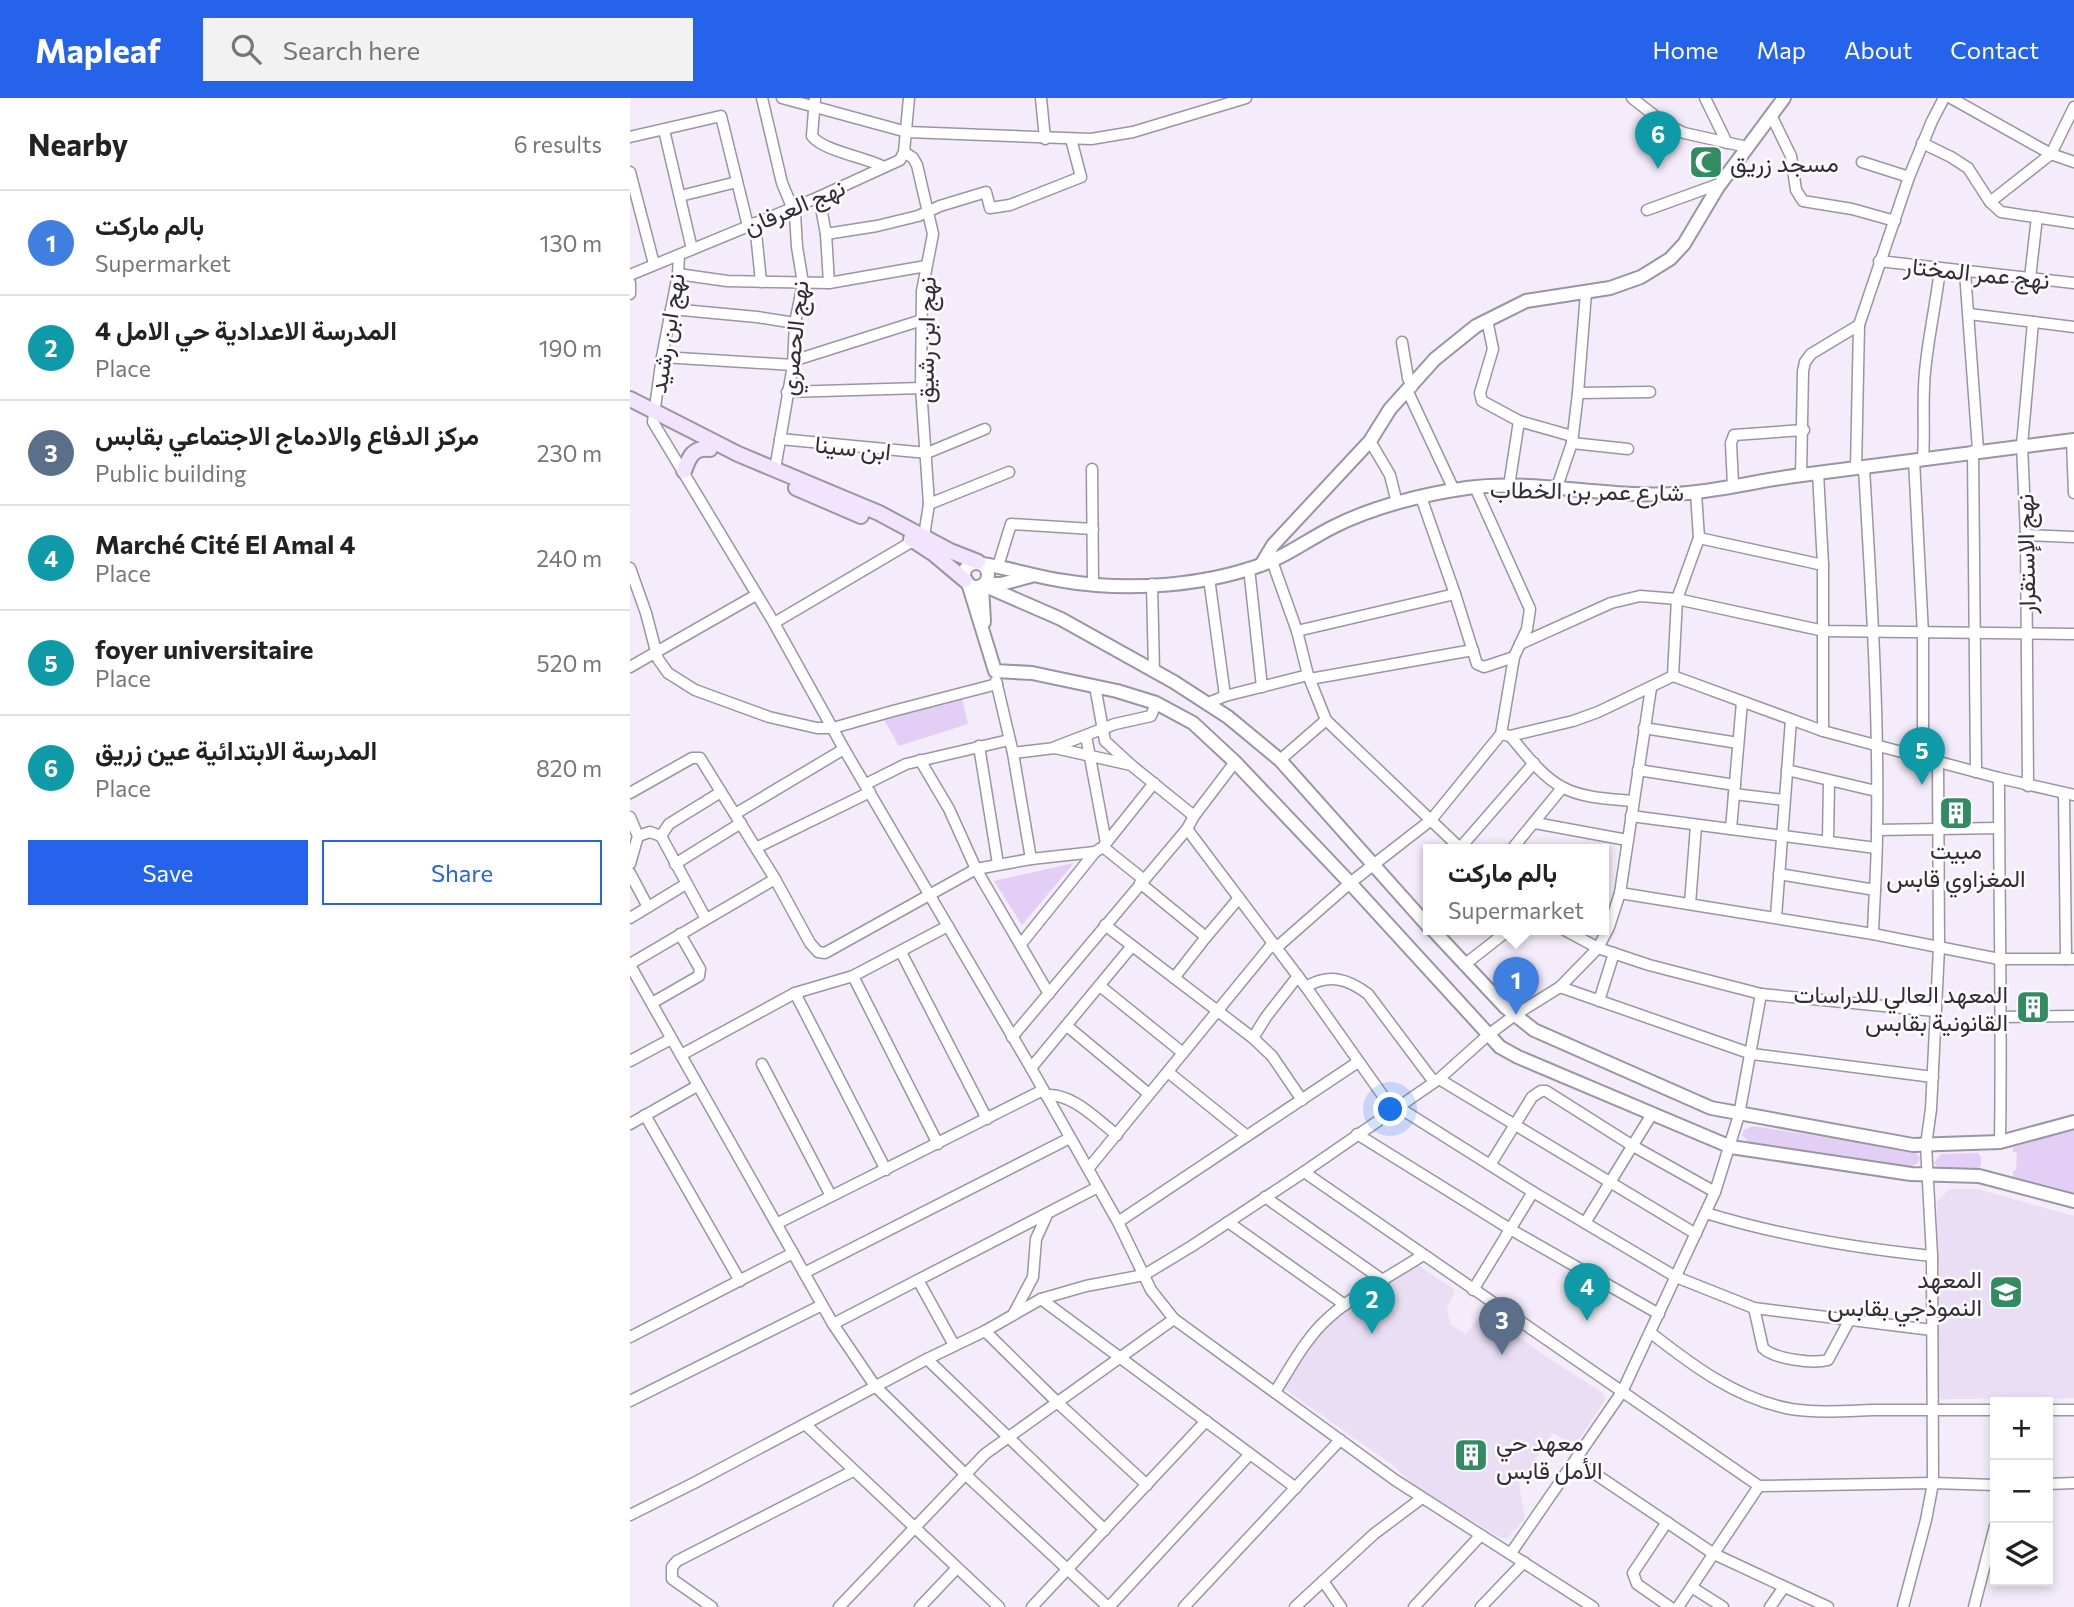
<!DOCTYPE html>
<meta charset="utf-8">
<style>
:root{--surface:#fff;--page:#f2f2f2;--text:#222;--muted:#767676;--line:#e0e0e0;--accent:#2563eb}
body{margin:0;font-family:Commissioner,Vazirmatn,sans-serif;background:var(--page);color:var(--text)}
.controls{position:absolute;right:21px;bottom:21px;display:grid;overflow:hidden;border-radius:0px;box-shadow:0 4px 10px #0003}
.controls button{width:63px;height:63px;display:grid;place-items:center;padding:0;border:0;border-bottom:2px solid var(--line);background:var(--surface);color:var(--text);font:35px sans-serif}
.you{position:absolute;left:761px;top:1012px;width:24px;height:24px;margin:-18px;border:5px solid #fff;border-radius:50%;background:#1a73e8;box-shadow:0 0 0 10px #1a73e833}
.badge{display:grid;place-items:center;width:46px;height:46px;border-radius:50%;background:var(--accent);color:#fff;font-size:23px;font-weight:700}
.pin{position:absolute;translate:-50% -58px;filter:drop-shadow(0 2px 4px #0008)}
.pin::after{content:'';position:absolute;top:37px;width:24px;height:21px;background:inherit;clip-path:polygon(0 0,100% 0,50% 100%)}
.popup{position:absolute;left:793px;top:746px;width:186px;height:91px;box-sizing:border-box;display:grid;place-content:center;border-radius:0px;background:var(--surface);filter:drop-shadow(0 2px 5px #0005);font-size:23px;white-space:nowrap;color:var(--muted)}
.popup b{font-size:26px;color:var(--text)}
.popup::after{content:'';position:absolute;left:50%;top:100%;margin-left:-14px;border:14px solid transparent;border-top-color:var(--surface)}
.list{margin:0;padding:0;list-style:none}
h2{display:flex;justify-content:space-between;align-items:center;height:91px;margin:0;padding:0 28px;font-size:30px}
h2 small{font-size:23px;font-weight:400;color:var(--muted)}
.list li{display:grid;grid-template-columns:46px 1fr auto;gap:21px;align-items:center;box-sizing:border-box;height:105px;padding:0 28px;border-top:2px solid var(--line)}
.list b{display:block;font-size:26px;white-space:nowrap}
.list p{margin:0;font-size:23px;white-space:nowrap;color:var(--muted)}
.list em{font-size:23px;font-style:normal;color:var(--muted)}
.actions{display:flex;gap:14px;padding:21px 28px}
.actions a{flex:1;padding:16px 0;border:2px solid var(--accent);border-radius:0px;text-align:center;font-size:24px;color:var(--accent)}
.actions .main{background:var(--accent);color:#fff}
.icon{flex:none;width:38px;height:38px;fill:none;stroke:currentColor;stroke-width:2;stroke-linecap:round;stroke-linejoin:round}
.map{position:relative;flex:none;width:1444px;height:1509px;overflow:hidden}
header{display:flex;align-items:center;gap:42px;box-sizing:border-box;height:98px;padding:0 35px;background:var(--accent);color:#fff}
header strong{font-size:33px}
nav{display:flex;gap:38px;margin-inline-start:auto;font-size:24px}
.search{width:490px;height:63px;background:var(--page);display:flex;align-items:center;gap:18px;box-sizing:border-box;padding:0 24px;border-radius:0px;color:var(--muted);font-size:26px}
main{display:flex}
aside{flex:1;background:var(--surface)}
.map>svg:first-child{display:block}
</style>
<header>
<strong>Mapleaf</strong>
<div class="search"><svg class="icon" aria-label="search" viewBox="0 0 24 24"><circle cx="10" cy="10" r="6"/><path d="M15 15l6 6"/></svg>Search here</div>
<nav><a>Home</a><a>Map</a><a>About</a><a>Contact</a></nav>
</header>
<main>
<aside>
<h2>Nearby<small>6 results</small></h2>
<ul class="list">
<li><span class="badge" style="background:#3f7fe0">1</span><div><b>بالم ماركت</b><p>Supermarket</p></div><em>130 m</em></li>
<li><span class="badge" style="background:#0f9aa8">2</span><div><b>المدرسة الاعدادية حي الامل 4</b><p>Place</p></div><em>190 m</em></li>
<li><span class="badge" style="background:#5c6f8a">3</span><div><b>مركز الدفاع والادماج الاجتماعي بقابس</b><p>Public building</p></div><em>230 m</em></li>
<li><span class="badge" style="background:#0f9aa8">4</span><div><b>Marché Cité El Amal 4</b><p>Place</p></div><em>240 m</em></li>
<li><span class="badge" style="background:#0f9aa8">5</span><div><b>foyer universitaire</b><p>Place</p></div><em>520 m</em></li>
<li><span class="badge" style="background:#0f9aa8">6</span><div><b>المدرسة الابتدائية عين زريق</b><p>Place</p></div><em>820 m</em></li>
</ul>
<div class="actions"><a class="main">Save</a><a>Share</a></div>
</aside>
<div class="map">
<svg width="1444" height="1509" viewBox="0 0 1444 1509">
<rect width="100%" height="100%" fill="#f4ecfa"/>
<g fill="#e9def3">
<polygon points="1319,1091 1348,1091 1444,1118 1444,1300 1311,1301 1307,1296 1307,1104"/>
<polygon points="788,1167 825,1192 817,1211 820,1226 836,1236 853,1213 914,1257 974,1296 975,1302 948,1343 937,1343 923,1335 889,1386 895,1420 878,1440 871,1440 784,1388 764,1368 652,1289 680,1245 712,1215"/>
</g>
<g fill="#e3cff5">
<polygon points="332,600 338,626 269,648 253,620"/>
<polygon points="444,765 392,827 364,783"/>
<polygon points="1123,1028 1284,1053 1290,1059 1289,1064 1280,1070 1120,1045 1112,1037 1114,1032"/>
<polygon points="1444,1031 1444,1096 1383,1079 1383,1073 1386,1072 1387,1055 1383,1054 1383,1049"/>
<polygon points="1348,1055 1351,1059 1351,1068 1347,1072 1311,1072 1304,1065 1311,1056"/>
</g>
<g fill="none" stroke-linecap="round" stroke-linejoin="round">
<g stroke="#9b94a1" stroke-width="13">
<g id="minor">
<polyline points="132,0 152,85 165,116 167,149 173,185 165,225 163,267 145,371"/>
<polyline points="152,0 277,34 461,41 503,34 616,0"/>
<path d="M185,0l-3,38c11,15 53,21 72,31"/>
<polyline points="411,0 415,41"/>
<polyline points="1002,0 1034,25 1054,35 1117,49"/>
<polyline points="1075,0 1097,45"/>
<polyline points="1321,0 1421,56 1444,64"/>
<polyline points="1141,17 1161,58 1166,92 1173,103 1222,111 1265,123"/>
<polyline points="34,32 62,151"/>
<polyline points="0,39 91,18 118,128"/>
<polyline points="1292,45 1321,59 1338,70 1360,104 1371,114 1444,125"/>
<polyline points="274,54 283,60 287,67 303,136 292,193 291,290 299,406 294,438"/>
<polyline points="1232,64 1279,79"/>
<polyline points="0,74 24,166"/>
<polyline points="50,98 107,84"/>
<polyline points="189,99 196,136 199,185"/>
<polyline points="1360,104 1421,56 1444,9"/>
<polyline points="1017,112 1086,87 1088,89"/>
<polyline points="125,125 131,184"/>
<polyline points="196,136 247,128 288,118 310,108 356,94 360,110 380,107 451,79 441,41"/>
<polyline points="49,157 48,176 32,259 23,324 144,525 214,651 401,970 488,1124 521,1192 544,1221 765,1382 963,1509"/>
<polyline points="1249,163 1444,185"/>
<polyline points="1335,174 1348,352"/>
<polyline points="48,176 97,183 199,185 296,168"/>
<polyline points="0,177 189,99 270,62 274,54 279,0"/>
<polyline points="1400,180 1407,119"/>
<polyline points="0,185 0,196"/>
<polyline points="41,211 127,219 165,225"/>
<polyline points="1339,216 1444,229"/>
<polyline points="857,222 863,251 850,295 852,303 889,323 942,338"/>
<polyline points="772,244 778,280 782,289"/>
<polyline points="32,259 163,267 169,261 292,222"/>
<polyline points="157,294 291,290"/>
<polyline points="778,294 824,392"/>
<polyline points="948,295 1020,294"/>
<polyline points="150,341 297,355 355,331"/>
<polyline points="1442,342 1444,395"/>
<polyline points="740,343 760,377 767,405"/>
<polyline points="942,345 998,351"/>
<polyline points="1343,353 1346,674"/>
<path d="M1293,361c2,-29 -1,-58 2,-87 3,-34 11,-68 15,-103"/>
<polyline points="1284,362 1293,536 1293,660"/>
<path d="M1234,370c7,121 15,242 13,364 0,34 -3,68 -4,102"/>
<polyline points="462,371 463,487"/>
<polyline points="1226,371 1229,227"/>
<polyline points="1188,375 1193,467 1193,633"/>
<polyline points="1171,377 1173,273 1175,264 1181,256 1229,227 1279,79 1302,23 1314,0"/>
<polyline points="1103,387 1101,345 1104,337 1174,332"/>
<polyline points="879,388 889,323"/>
<polyline points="927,389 942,345 948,295 956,195"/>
<polyline points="791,399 825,496 847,566 854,569 884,559"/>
<polyline points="299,406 379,374"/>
<polyline points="1396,437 1444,439"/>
<polyline points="1069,440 1193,467"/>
<polyline points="642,463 667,533 678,577 696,622 831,751"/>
<polyline points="368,468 381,426 463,431"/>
<polyline points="0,470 16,515 28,561 38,575 65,592 139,619 187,630 203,630 263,613 367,586"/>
<polyline points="619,470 632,589"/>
<polyline points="579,480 595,598"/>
<polyline points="522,486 524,573"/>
<polyline points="144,525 283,443"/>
<polyline points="667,533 825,496"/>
<polyline points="890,546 981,505 1010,498 1047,501 1194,533 1444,536"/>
<polyline points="0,569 126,497"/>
<polyline points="1043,578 1193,633 1369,680 1444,697"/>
<polyline points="1043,578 1047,501 1069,440 1066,395"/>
<polyline points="680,581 843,552"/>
<polyline points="366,583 383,655 401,761"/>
<polyline points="465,588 475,643 500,666"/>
<polyline points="578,605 595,598 678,577"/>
<polyline points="1014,630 1108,645"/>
<polyline points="871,636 880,638 943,623 968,614 1043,578"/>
<polyline points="456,638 476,745"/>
<path d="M880,638c15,17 31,40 52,51 19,11 49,12 71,14"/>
<polyline points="349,648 368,766"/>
<polyline points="425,649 485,626 521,618 526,605"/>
<polyline points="383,655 425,650 501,667 564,718"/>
<polyline points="290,662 319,711 346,771 419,896"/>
<polyline points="650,662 696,622"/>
<polyline points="1008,672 1105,687"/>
<polyline points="1157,672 1246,693"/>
<path d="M1369,680c0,122 3,243 1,364"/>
<polyline points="236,686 276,666 379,642"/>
<polyline points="1398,688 1396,437 1392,347 1403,224"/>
<polyline points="0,695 62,660 70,660 145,781 180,845 188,854 195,855 346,771 401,761 465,754 473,749 524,685"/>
<polyline points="1104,696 1154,702"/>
<polyline points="1434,696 1436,861"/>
<polyline points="105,716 214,651"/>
<polyline points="1001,718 1246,750"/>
<polyline points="0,719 8,738 0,766"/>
<polyline points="905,725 997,742"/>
<polyline points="557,731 676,889 763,1012"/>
<polyline points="1101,731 1112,604"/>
<polyline points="1247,732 1369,730"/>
<polyline points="8,738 20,734 31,738 76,821"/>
<polyline points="31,738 39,726 91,694"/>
<polyline points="1198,742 1199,683"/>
<polyline points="473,749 513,781"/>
<polyline points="126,750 240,694"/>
<polyline points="830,750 904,665"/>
<polyline points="882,751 932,690"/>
<polyline points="45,766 111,725"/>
<polyline points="0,775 18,809"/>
<polyline points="1149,776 1245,792"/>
<polyline points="510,785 576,839 544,880"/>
<polyline points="990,795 1243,836 1369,861 1444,861"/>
<polyline points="1060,806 1066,728"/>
<polyline points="1146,819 1161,622"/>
<polyline points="0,820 56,786"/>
<polyline points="475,827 623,940 642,958 672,1002"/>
<polyline points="933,831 968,850 1019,867 1131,896 1305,913"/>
<polyline points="576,839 609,800"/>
<polyline points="391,846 465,754"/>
<polyline points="646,850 720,785 801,722 871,636 884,559 897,531 900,511 845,389"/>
<polyline points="271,854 357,1021"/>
<polyline points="0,866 145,781"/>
<polyline points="0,867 203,1226 245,1288 335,1376 478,1509"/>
<polyline points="834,867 880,831"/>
<polyline points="223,878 308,1046"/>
<polyline points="470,888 553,955"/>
<path d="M676,889c23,-14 42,-8 62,7l66,88"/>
<polyline points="930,889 1122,956 1303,979"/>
<polyline points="165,895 256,1072"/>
<polyline points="969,903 984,855"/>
<polyline points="22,905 69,878 70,871 50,836"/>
<polyline points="1372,919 1444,918"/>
<polyline points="437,928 519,996"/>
<polyline points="382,939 557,731 564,718 605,664"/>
<polyline points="623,940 636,919 668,878"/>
<polyline points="51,957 165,895 223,878 318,828"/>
<polyline points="0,963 41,941"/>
<polyline points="132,966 201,1098"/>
<polyline points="401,970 502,848"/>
<polyline points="538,974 617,1038"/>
<polyline points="809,981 1066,1136"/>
<path d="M416,997c27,-2 51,25 71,40"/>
<polyline points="768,1009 903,1094 1046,1179 1124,1210 1302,1232"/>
<polyline points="15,1017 110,1183"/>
<polyline points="0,1026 67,988"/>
<polyline points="727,1036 880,1131 1029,1216"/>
<polyline points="860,1067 902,999 911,993 916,993 1003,1048 1085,1094"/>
<polyline points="458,1071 643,845"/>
<polyline points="674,1074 1129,1388 1303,1385 1365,1387"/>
<polyline points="635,1099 754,1183"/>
<path d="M1076,1115c74,23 149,35 226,43"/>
<polyline points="488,1124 728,964"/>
<polyline points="598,1124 715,1207"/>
<polyline points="148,1125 413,992"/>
<polyline points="955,1125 1022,1016"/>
<polyline points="174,1175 440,1040"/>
<polyline points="288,1182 468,1089"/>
<polyline points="843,1192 903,1094"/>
<polyline points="411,1201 666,1390"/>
<path d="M1124,1210l9,40c11,11 50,16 65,12l21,-39"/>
<polyline points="384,1215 403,1179 406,1141 416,1119"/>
<polyline points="203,1226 288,1182 324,1247"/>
<polyline points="355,1233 428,1305 517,1387"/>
<path d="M1021,1235c42,33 86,66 140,76 26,4 54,2 81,1 41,0 82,0 123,0"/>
<polyline points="0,1239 163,1155"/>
<polyline points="297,1261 475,1432"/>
<path d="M645,1294c14,-22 27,-47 46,-67 28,-29 69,-48 102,-70"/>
<polyline points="0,1303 192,1207"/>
<polyline points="1418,1312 1444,1312"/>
<polyline points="175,1326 369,1509"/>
<polyline points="946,1363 1084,1456 1198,1509"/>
<polyline points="1418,1386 1444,1385"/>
<polyline points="0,1417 64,1385 297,1261 355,1233 411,1201 456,1188 514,1177 562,1148 674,1074 809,981 858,937 885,917 930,889 968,850 979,829 990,795 1021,590"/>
<polyline points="1037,1424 1003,1475 1007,1486 1040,1509"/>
<polyline points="881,1455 992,1294 1085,1094 1109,1017 1131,896"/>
<polyline points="693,1483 711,1509"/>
<polyline points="1063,1490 1093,1509"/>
<polyline points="82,1509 42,1481 42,1469 47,1463 223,1373"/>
<polyline points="209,1509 355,1356 544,1221"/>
<polyline points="290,1509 327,1470"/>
<polyline points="402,1509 576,1323"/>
<polyline points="479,1509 620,1356"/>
<polyline points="554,1509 710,1342"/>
<polyline points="665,1509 744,1436 792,1400"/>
<polyline points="784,1509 851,1437"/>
<polyline points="851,1509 894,1464"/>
<polyline points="1048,1509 1129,1388"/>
<polyline points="1140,1509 1154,1489"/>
<polyline points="1273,1509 1296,1422 1303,1385 1302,1158 1296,1047 1301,1011 1309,850 1308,664"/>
<polyline points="1344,1509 1365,1428"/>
</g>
</g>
<g stroke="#9b94a1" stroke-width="16">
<g id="tertiary">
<circle cx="346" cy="477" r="12"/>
<path d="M352,466c28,4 54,13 82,17 65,11 143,5 205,-19 22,-9 42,-24 64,-35 39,-20 91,-33 134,-39 69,-9 138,10 207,6 43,-2 85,-14 128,-19 90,-12 181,-24 272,-35"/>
<polyline points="631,467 643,447 740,343 760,311 805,261 846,228 896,203 980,190 1011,179 1040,161 1054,146 1088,89 1154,0"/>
<polyline points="338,485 365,573 402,575 487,593 526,605 563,625 605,664 720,785 870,949 888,959 1101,1049 1281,1076 1349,1078 1444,1103"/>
<polyline points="359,486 371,486 401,478"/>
<polyline points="353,487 431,521 544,584 598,619 650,662 798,828"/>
<polyline points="352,488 354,524"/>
<polyline points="802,831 875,909 904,932 1081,1010 1283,1047 1370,1044 1444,1024"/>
</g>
</g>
<g stroke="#9b94a1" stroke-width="18">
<g id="secondary">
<polyline points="0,301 108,356 249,415 320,453 348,464"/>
<path d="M54,373c5,-14 9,-24 26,-22"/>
<polyline points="166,390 231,418"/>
<polyline points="281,441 304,456 335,482"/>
</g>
</g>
<use href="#minor" stroke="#fff" stroke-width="10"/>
<use href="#tertiary" stroke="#fff" stroke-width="12"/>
<use href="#secondary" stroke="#f2e4fe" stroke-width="14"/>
</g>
<defs>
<g id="mosque-square" transform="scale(1.75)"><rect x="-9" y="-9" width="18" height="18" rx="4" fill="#338c61" stroke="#fefcff"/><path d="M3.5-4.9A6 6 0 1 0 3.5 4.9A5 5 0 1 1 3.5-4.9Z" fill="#fff"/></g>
<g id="building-square" transform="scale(1.75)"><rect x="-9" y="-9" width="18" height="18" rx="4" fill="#338c61" stroke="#fefcff"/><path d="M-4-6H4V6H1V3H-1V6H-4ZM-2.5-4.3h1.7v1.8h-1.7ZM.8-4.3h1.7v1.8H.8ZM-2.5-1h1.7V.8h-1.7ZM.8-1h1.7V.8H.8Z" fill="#fff"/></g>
<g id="school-square" transform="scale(1.75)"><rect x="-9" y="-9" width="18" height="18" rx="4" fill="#338c61" stroke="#fefcff"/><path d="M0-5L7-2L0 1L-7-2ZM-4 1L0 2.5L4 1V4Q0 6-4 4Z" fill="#fff"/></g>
</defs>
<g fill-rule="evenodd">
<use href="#mosque-square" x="1076" y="64"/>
<use href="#building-square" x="1326" y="715"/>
<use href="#building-square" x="1403" y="909"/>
<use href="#school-square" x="1376" y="1194"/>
<use href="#building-square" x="841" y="1357"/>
</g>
<g text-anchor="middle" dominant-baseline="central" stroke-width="5" stroke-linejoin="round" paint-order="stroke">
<g font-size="24" fill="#302d33" stroke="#fefcff" text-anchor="start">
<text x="1100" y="64">مسجد زريق</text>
<text x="1326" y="751" text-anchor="middle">مبيت<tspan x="1326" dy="28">المغزاوي قابس</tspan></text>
<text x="1378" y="895" text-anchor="end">المعهد العالي للدراسات<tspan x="1378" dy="28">القانونية بقابس</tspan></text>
<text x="1352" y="1180" text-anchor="end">المعهد<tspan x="1352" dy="28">النموذجي بقابس</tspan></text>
<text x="866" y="1343">معهد حي<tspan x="866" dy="28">الأمل قابس</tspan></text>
</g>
<g font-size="24" fill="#302d33" stroke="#fefcff">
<text transform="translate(164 108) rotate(-23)">نهج العرفان</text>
<text transform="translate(1347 174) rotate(6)">نهج عمر المختار</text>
<text transform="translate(36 235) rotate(-81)">نهج ابن رشيد</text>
<text transform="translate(163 240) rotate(-84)">نهج الحصري</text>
<text transform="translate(295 242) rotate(-89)">نهج ابن رشيق</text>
<text transform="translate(223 349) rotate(6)">ابن سينا</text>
<text transform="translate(957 392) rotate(1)">شارع عمر بن الخطاب</text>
<text transform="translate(1395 456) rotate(-91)">نهج الإستقرار</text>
</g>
</g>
</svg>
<div class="controls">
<button>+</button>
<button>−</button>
<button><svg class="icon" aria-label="layers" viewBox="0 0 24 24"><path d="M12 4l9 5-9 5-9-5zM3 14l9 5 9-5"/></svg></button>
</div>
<div class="you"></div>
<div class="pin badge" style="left:886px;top:917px;background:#3f7fe0">1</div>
<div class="popup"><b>بالم ماركت</b>Supermarket</div>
<div class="pin badge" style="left:742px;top:1236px;background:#0f9aa8">2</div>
<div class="pin badge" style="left:872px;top:1257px;background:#5c6f8a">3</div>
<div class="pin badge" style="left:957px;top:1223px;background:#0f9aa8">4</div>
<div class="pin badge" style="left:1292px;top:687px;background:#0f9aa8">5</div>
<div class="pin badge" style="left:1028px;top:71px;background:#0f9aa8">6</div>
</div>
</main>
